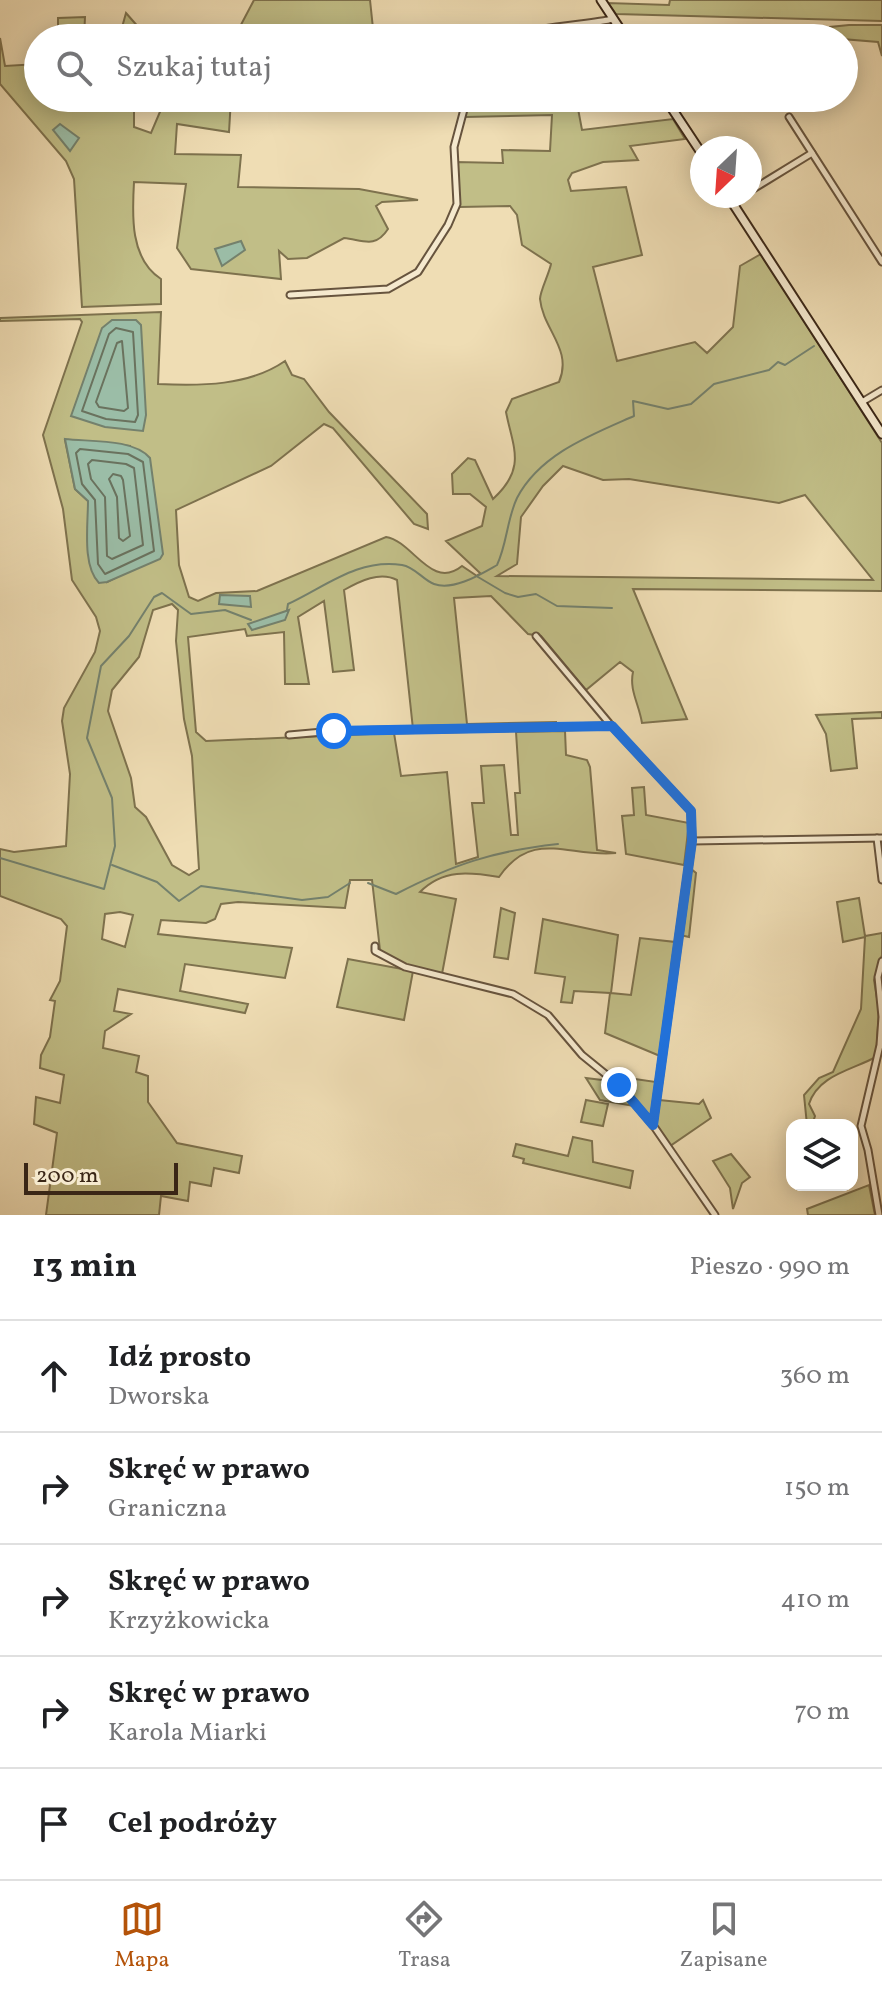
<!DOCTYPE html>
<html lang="pl">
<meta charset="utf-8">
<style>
:root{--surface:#fff;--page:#f2f2f2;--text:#202124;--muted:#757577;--line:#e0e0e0;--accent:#b45309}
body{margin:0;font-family:Vollkorn,serif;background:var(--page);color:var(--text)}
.controls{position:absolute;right:24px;bottom:24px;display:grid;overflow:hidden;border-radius:16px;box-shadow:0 4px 20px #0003}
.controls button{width:72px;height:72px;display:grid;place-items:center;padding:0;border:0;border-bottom:2px solid var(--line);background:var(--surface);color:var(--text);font:40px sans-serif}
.compass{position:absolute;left:690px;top:136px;width:72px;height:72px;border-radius:50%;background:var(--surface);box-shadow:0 4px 20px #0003;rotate:205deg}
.scale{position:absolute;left:24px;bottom:20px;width:154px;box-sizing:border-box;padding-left:8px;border:4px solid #3a2616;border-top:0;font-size:22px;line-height:28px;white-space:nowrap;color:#3a2616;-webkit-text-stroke:6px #f5e9ce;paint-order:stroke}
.stop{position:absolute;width:24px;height:24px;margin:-18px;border:6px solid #1a73e8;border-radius:50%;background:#fff}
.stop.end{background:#1a73e8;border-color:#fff;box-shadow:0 2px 8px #0008}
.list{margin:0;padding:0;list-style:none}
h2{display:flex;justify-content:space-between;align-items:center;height:104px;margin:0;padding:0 32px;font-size:34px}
h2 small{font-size:26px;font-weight:400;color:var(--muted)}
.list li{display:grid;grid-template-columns:52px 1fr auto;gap:24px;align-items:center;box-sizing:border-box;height:112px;padding:0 32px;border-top:2px solid var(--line)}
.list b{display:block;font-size:30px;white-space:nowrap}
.list p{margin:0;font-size:26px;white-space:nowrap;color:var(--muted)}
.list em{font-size:26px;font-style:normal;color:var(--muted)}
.icon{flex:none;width:44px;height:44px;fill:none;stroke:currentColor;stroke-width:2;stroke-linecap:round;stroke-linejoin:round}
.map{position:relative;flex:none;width:882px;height:1215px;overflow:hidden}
.search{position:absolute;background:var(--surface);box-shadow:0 4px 20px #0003;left:24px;right:24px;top:24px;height:88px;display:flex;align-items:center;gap:20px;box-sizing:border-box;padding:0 28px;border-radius:44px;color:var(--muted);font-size:30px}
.sheet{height:664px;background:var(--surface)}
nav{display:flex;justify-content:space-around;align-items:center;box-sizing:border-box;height:112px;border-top:2px solid var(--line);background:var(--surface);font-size:22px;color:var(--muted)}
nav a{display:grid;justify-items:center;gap:4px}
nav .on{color:var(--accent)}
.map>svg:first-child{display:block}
</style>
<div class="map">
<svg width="882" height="1215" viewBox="0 0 882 1215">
<rect width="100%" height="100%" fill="#efddb4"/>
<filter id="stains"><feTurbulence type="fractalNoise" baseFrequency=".0025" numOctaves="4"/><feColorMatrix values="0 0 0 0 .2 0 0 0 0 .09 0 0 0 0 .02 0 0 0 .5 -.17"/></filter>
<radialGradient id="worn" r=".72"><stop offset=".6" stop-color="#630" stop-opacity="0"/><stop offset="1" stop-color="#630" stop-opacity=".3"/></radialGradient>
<g fill="#c1be87" stroke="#7e724e" stroke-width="2" fill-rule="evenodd">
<polygon points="254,0 370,0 374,38 234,38"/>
<polygon points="670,0 882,0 882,21 616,14 608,3 669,5"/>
<polygon points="126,13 140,29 157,34 155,38 119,38"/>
<polygon points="85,17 84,38 58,38 58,18"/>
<polygon points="849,25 882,25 882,56 878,42 830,38 830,27"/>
<path d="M0,38l5,28 33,-2v34h96v29l17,6 14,-33 66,-2 -2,34 -52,-8 -2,30 66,1 -3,32 121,2 59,11 -36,2 -6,4 12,23c-13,20 -25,11 -44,9l-37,20 -19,1 -9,-8 2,28 -90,-10 -14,-21 9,-64 -52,-2c-2,34 -4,77 27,97v25l-79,3 -8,-128 -8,-18 -66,-77z"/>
<path d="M576,98l6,32 91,-11 12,20 -55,7 8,14 -35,2 -31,11 -4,7 3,11 55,-4 16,68 -49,12 24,94 78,-19 12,11 26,-26 7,-61 21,-12 121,189v148l-249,-2 54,130 -45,4c-3,-19 -13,-33 -9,-51l-13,-10 -34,28 -45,-54 -13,-2 -37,-38 -37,2 13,126 89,-2v4l-143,3 -16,-149c-17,-9 -37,1 -53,10l10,80 -21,2 -9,-71 -26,16 11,67h-24l-1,-52 -37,4 -2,-7 -57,8 8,95 10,9 188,-8 7,43 46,-4 9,92 22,-7 -6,-54h12l-3,-37 23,-1 7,70h7l-3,-42h5l-4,-61 49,-1 1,24 21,5 3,7 7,83 19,3c-47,5 -83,-25 -117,24 -30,-5 -56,-8 -79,15l36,7 -14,75 -39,-9 -23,-15 -8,-70h-22l-5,28 -107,-6 -17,2 -6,15 -9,4 -45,-3 -3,14 134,14 -7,30 -100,-14 -5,27 68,13 -3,9 -127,-24 -4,22 17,3 -26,17 -2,17 36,8 -3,16 12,4v26l29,41 65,13 -3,17 -25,-5 -3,18 -21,-4 -2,19 -27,-5 -2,19h-113l11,-82 -23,-9 2,-27 24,6 4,-28 -24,-7 1,-13 9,-18 5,-36 -5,-1 10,-19 7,-55 -6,-7 -61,-23v-47l14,3 52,-6 4,-72 -8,-53 2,-13 31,-56 5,-21 -4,-14 -24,-37 -9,-71 -20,-74 39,-113 -2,-3 -80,2v-3l161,-6 -3,72c43,2 91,2 127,-23l7,14 12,4 25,33 98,102 1,15 -14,-5 -81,-96 -9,-4 -53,42 -95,44 3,55 10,32 9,4 18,-8 41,-2 129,-54c27,4 45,54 76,29l15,10 3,-3 -34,-32 36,-15 4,-19 -16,-13h-17l-1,-20 16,-16 7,2 18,39c34,-31 20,-51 13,-87l6,-13 47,-17c14,-33 -16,-52 -19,-83 0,-8 9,-25 11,-35l-29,-19 -5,-30 -7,-9 -50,1 -4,-45 47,1 -1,-13 48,1 2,-36 -87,2 3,-15zM65,440l65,6 -7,128 -16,8 -19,-59v-22l-13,-12zM563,466l40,14 26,-1 150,24 26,-8 68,85 -376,-4 20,-12 4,-47 22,-31zM172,604l6,6 -2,31 8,78 8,37 7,113 -10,6 -17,-10 -26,-48 -11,-10 -4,-29 -23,-67 4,-21 27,-33 14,-47zM120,912l13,3 -8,32 -23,-8 3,-25z"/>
<polygon points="882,712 882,718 852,719 857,768 831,771 826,734 816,715"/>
<polygon points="644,787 646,815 689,823 684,865 626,854 622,816 634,815 632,788"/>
<polygon points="690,868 696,873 689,937 680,935"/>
<path d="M859,898l6,38 17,-3v22l-8,25 5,30 -3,47c-24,13 -58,18 -67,47l6,12 -3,9h-5l-3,-30 15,-17 14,-6 28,-63 4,-72 -22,5 -6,-40z"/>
<polygon points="501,908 515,913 508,959 494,957"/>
<polygon points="543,919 618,935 611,993 631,995 640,938 675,942 660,1056 605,1033 610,993 574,991 572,1003 561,1002 565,977 535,973"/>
<polygon points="348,959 413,971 404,1020 337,1007"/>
<polygon points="586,1078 610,1081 634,1106 600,1100"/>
<polygon points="635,1079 656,1082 652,1121 624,1087"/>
<polygon points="586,1100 608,1104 603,1126 581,1122"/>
<polygon points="659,1100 699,1104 703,1100 711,1118 670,1146 655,1125"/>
<polygon points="573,1137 592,1141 593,1162 633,1171 630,1188 523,1163 524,1159 513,1156 516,1144 568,1156"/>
<polygon points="731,1154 750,1177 742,1183 733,1209 730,1188 713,1161"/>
<polygon points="869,1185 875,1215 808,1215 807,1209"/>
</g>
<g fill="#9bbda7" stroke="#74816d" stroke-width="2">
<polygon points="60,124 79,138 70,151 53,130"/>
<polygon points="241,241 245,250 222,266 215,249"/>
<polygon points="112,320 136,320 141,325 146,415 143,431 105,427 71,416 102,328"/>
<path d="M65,439c24,3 68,-1 85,19l13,96 -3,5 -53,23 -8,1c-17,-17 -11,-58 -11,-82l-13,-12z"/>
<polygon points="220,595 250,596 251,607 219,604"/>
<polygon points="289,610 285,620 252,630 248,624"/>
</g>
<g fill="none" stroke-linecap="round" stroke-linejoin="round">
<g stroke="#6a725e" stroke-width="2">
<polygon points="116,328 133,332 138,415 135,422 106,419 82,411 109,334"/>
<polygon points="122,341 128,408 124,411 99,407 96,402 117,343"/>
<polygon points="80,449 128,454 143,462 154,551 105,574 98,564 95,500 82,484 76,453"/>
<polygon points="92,460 126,464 134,468 143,545 112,559 107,556 105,497 91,479 88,464"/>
<polygon points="113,474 121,476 123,480 130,536 123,541 119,538 117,497 109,479"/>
</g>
<g stroke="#74816d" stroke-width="2">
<polyline points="478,577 505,593 518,597 536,594 557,606 612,608"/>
<path d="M287,610l1,-6c37,-17 70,-46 114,-39 13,2 21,15 32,19 20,7 47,-10 63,-19 10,-21 10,-46 20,-67 23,-44 74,-63 117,-82l-1,-15 35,8 23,-5 23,-20 55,-14 9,-8 7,3 29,-19"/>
<polyline points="0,858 104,889 115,846 112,798 87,738 101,666 129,636 154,597 162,593 191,614 225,610 251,620"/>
<polyline points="112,865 157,882 179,901 201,886 302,900 328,897 350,883"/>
<path d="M368,883l28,11c58,-30 98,-43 162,-50"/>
</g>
<g stroke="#67543e" stroke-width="9">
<g id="minor">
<path d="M516,38c17,-12 72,-13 97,-19"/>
<polyline points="789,117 882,262"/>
<polyline points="750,191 812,153"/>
<polyline points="732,202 741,196"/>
<polyline points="290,295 388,289 418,272 448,225 457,204 454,147 467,98"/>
<polyline points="862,402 882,390"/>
<polyline points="536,636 609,723 691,811 692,841"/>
<polyline points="289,735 334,731 612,726"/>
<polyline points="877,838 882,880"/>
<polyline points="375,946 375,951 405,967 513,994 548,1015 582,1055 619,1085 653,1125 715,1215"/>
<polyline points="653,1125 692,841 882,838"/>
<polyline points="879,1215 868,1150 861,1126 880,1045 882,1017 878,977 882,961"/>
</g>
</g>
<g stroke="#3a2616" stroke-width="11">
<g id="secondary">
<polyline points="601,0 626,38"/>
<polyline points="665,98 702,154"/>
<polyline points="728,196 882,434"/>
</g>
</g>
<use href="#minor" stroke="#f5e9ce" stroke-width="5"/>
<use href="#secondary" stroke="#f5e9ce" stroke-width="7"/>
</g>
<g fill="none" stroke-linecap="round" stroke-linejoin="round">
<polyline stroke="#1a73e8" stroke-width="10" points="334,731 612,726 691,811 692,841 653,1125 619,1085"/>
</g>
<rect width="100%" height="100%" filter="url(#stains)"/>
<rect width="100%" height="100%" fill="url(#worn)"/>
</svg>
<div class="controls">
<button><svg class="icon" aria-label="layers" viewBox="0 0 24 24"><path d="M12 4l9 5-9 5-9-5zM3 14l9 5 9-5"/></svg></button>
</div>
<svg class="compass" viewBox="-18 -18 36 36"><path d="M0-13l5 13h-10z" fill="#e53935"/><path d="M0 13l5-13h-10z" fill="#757577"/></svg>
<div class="scale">200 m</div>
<div class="stop" style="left:334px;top:731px"></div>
<div class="stop end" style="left:619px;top:1085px"></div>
<div class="search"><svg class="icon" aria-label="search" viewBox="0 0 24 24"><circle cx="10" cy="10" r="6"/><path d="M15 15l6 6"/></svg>Szukaj tutaj</div>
</div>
<section class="sheet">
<h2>13 min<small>Pieszo · 990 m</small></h2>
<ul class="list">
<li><svg class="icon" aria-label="ahead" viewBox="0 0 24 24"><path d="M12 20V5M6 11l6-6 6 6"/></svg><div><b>Idź prosto</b><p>Dworska</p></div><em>360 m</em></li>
<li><svg class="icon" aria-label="right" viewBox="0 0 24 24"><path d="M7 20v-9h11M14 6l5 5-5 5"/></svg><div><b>Skręć w prawo</b><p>Graniczna</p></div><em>150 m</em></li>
<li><svg class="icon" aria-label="right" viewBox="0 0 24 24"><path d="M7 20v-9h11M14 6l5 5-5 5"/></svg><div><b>Skręć w prawo</b><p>Krzyżkowicka</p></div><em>410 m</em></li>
<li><svg class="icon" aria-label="right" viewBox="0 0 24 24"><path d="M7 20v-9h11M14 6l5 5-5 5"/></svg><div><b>Skręć w prawo</b><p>Karola Miarki</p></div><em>70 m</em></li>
<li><svg class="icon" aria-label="arrive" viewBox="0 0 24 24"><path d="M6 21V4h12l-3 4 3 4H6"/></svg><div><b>Cel podróży</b></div></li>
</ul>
</section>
<nav>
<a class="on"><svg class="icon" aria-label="map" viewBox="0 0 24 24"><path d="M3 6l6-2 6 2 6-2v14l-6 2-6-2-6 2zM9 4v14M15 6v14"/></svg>Mapa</a>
<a><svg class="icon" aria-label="directions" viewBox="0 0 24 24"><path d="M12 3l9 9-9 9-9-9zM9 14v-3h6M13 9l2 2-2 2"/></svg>Trasa</a>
<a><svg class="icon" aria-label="saved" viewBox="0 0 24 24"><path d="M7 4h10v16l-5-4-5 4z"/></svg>Zapisane</a>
</nav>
